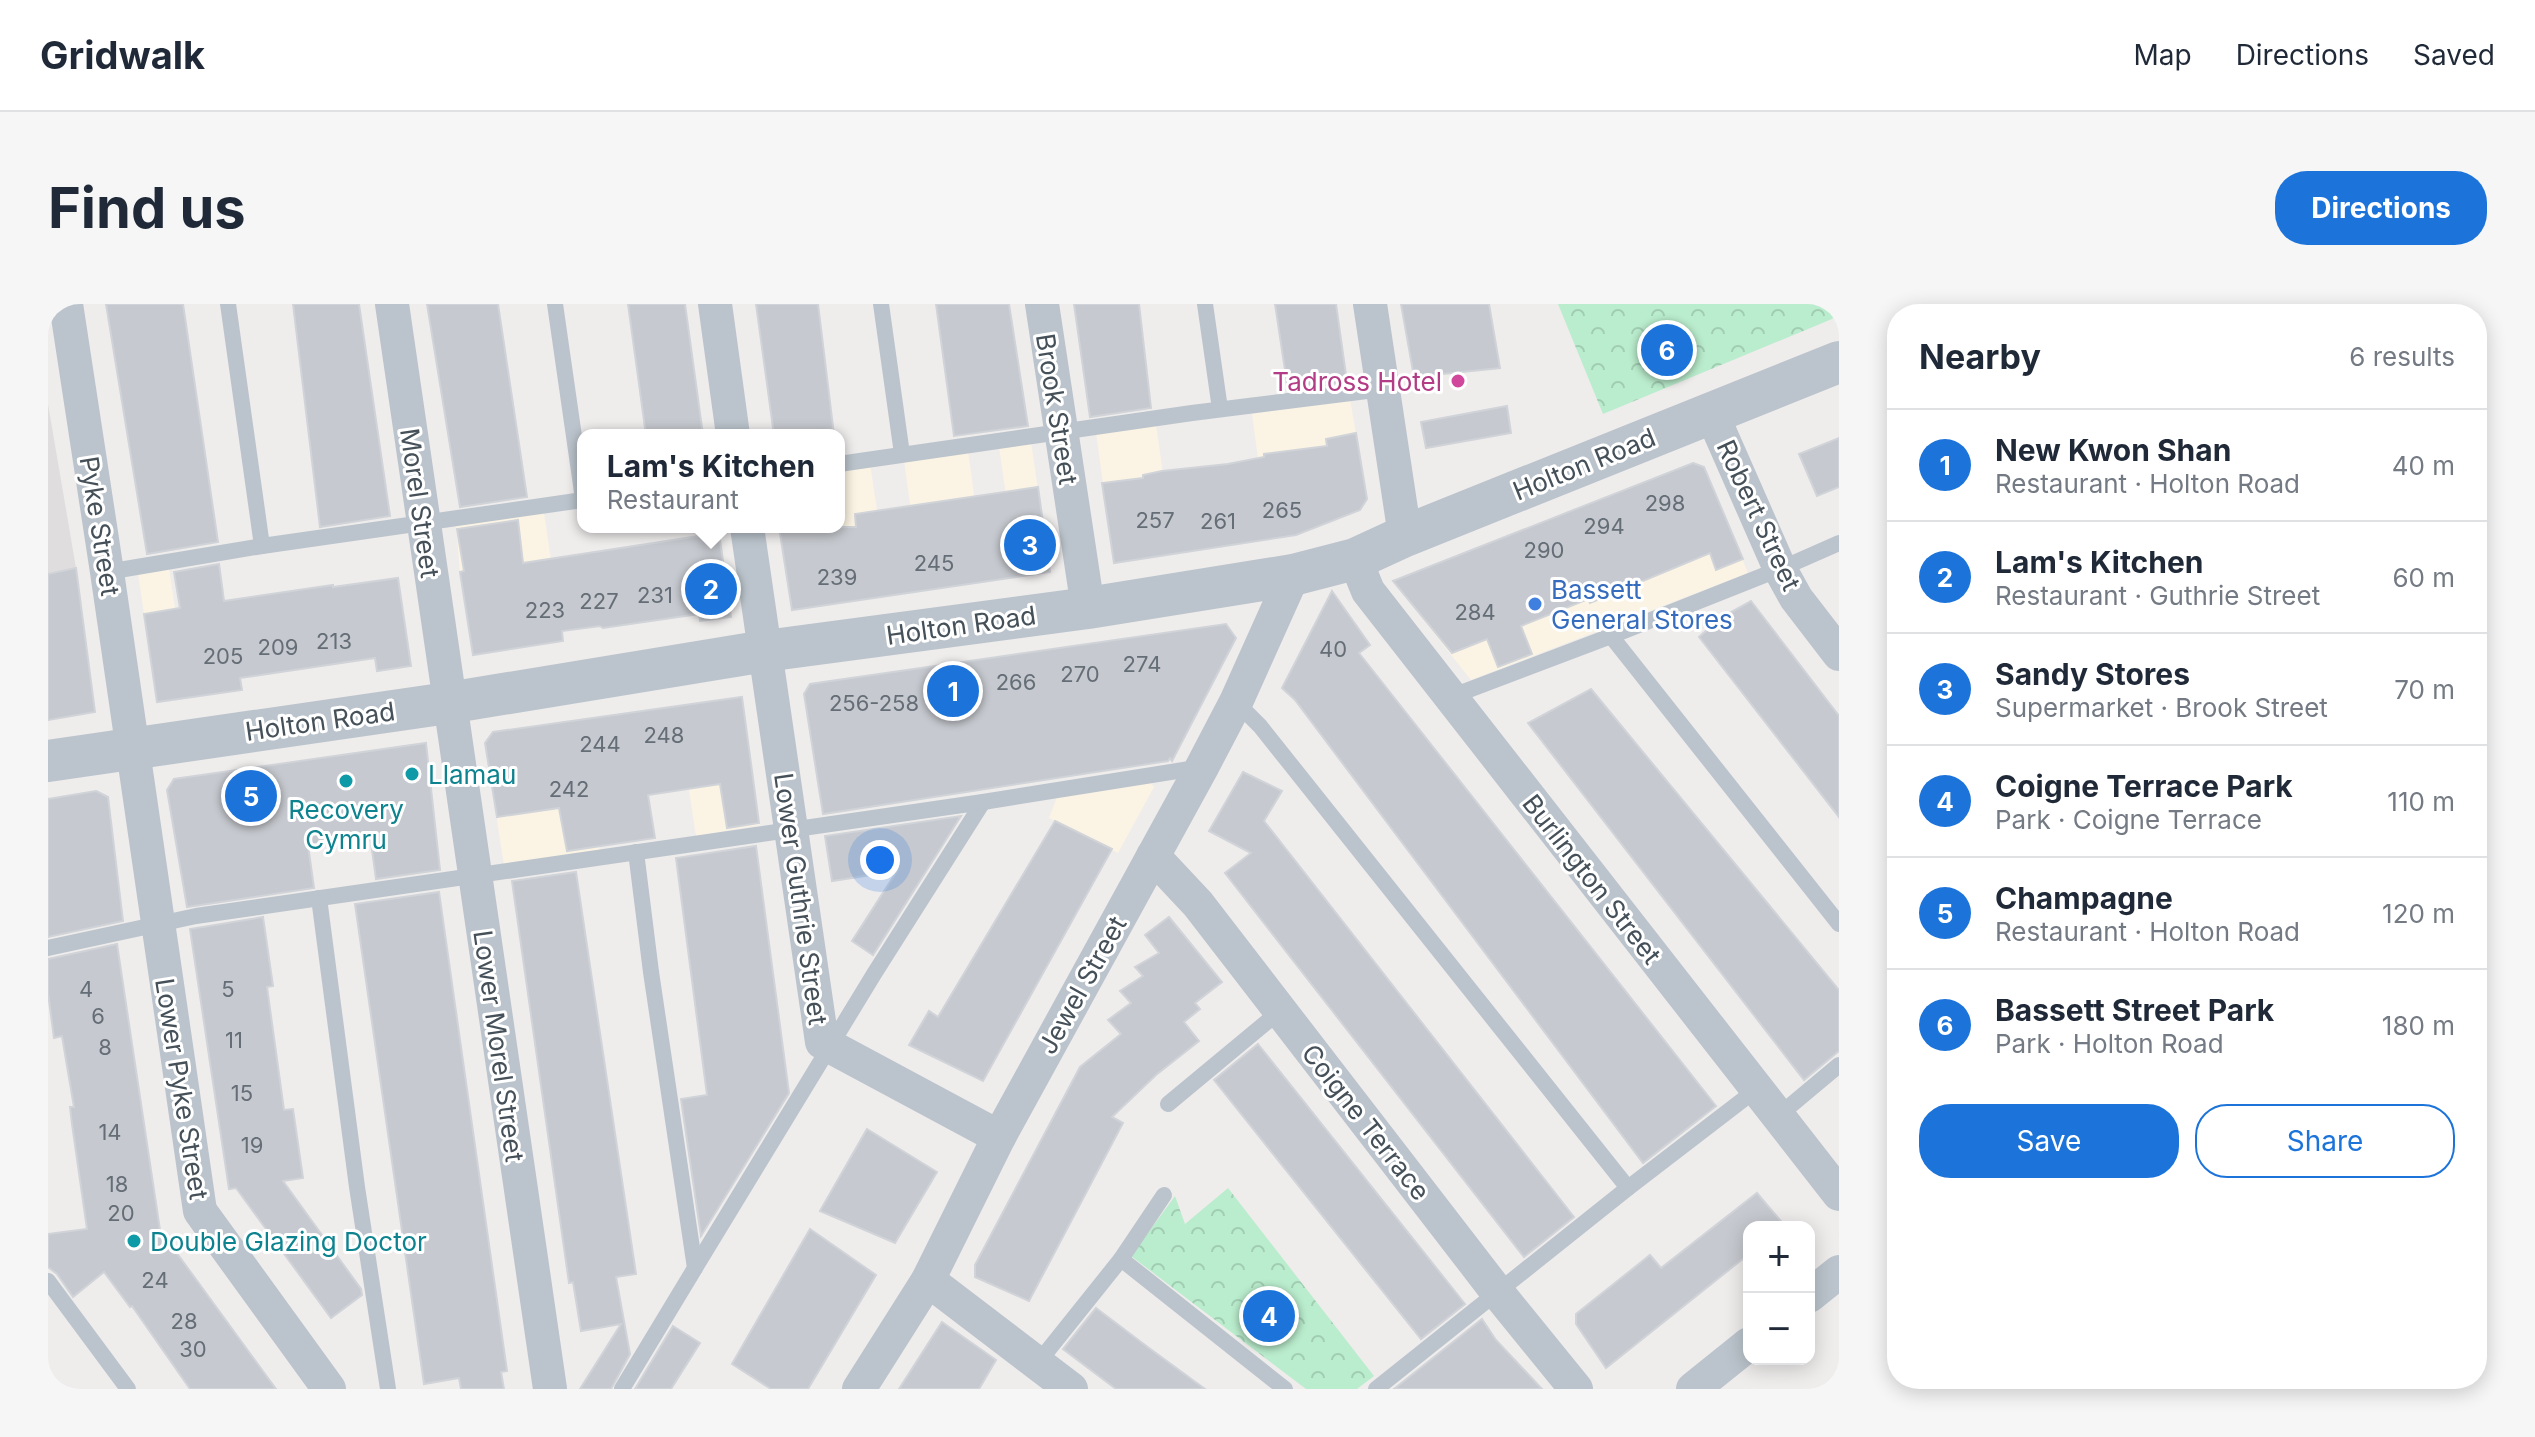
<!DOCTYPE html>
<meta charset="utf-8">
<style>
:root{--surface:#fff;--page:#f6f6f7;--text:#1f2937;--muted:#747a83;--line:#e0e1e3;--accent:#1c74da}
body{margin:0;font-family:Inter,sans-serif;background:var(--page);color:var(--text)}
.controls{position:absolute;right:24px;bottom:24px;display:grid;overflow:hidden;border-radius:16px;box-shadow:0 4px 20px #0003}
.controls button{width:72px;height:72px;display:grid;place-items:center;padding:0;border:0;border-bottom:2px solid var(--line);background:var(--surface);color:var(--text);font:40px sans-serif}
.you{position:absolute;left:832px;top:556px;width:28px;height:28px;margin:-20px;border:6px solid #fff;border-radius:50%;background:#1a73e8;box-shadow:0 0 0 12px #1a73e833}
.badge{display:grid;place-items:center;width:52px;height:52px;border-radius:50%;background:var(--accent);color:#fff;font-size:26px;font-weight:700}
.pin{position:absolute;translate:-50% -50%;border:4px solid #fff;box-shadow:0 2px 8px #0006}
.popup{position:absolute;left:529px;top:125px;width:268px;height:104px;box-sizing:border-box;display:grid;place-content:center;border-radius:16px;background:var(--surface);filter:drop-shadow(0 2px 6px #0005);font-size:26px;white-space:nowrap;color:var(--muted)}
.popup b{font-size:30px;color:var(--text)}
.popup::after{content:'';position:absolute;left:50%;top:100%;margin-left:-16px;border:16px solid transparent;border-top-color:var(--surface)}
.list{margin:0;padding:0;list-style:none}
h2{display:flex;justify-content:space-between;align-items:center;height:104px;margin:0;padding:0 32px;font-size:34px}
h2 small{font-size:26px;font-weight:400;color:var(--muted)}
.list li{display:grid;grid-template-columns:52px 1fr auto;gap:24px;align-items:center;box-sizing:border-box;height:112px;padding:0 32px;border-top:2px solid var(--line)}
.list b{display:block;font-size:30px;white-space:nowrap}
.list p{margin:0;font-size:26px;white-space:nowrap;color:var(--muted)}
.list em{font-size:26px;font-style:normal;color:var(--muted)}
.actions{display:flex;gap:16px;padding:24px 32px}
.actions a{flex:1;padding:18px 0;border:2px solid var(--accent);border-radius:32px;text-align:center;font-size:28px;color:var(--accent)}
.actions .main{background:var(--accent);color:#fff}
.map{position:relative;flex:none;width:1791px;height:1085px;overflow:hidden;border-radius:32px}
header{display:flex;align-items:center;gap:48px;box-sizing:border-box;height:112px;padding:0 40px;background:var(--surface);border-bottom:2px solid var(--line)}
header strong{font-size:38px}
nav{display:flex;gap:44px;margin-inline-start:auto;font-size:28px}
.intro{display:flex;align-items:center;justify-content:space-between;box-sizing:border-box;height:192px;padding:0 48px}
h1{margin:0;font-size:56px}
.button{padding:20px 36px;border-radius:32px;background:var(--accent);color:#fff;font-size:28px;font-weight:700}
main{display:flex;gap:48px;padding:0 48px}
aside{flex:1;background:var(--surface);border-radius:32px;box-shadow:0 4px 20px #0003}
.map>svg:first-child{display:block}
</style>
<header>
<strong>Gridwalk</strong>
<nav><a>Map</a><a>Directions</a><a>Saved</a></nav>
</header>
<div class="intro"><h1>Find us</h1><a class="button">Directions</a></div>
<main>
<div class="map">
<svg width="1791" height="1085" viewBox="0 0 1791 1085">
<defs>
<pattern id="park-crowns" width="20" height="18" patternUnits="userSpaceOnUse" patternTransform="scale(2)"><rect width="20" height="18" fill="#baedcd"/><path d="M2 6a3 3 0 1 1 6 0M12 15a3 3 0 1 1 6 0" fill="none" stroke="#a1cdb2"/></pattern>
</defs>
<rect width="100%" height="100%" fill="#efecec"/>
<g fill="#fbf4e4">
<polygon points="1302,95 1319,195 1312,206 1254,229 1221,235 1204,110"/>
<polygon points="1108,120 1126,249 1074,257 1065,253 1048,128"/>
<polygon points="983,138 1001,261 997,268 970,273 951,143"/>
<polygon points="920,147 938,277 874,287 856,156"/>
<polygon points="1645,159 1656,163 1700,269 1423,376 1351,285 1355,274"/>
<polygon points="822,160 842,291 752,305 743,300 731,223 791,223 791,165"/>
<polygon points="496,209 515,337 490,341 477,258 412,268 408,220"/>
<polygon points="121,264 140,393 109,398 90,269"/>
<polygon points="686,394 695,399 712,521 648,532 628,402"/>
<polygon points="532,416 552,547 456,561 437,439"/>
<polygon points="1102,478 1106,483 1070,549 1001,514 1009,493"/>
</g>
<polygon fill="#e0ddde" points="0,100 28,264 47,408 0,416"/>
<g fill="url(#park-crowns)">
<polygon points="1510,0 1791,0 1791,5 1784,15 1555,110"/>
<polygon points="1180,884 1326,1072 1309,1085 1258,1085 1083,952 1127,892 1137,920"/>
</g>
<g fill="#c6c9cf" stroke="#d0d3d8" stroke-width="2">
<polygon points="58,0 135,0 170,238 99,250"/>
<polygon points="245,0 311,0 342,212 272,223"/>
<polygon points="379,0 450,0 479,193 412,203"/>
<polygon points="580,0 637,0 655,131 598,131"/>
<polygon points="708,0 770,0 786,131 726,131"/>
<polygon points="888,0 961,0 980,122 906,132"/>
<polygon points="1026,0 1091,0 1103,104 1042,113"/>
<polygon points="1227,0 1288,0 1299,78 1240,86"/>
<polygon points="1353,0 1441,0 1452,64 1366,73"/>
<polygon points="1459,102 1463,129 1378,144 1373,118"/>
<polygon points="1308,129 1319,195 1312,206 1248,231 1066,259 1054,179 1095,174 1095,171 1114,167 1180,160 1216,153 1216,150 1279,142 1278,135"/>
<polygon points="1791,134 1791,183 1769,192 1751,150"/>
<polygon points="1645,159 1656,163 1695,255 1668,266 1662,249 1542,299 1540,295 1473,322 1484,350 1450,363 1439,335 1404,349 1345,277"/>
<polygon points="990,183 1002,268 744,306 731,223 808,223 807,210"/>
<polygon points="470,216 475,259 671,229 683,313 652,317 651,310 555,324 552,322 514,327 515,337 425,351 412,268 416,267 409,225"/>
<polygon points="171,260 176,297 285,281 285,283 350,274 363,362 329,367 327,354 192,374 194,386 109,398 96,310 132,304 126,268"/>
<polygon points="28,264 47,408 0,416 0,270"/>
<polygon points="1284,287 1322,341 1311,349 1668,802 1595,859 1247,396 1234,384"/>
<polygon points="1703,297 1791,412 1791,513 1651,333 1674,313"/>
<polygon points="1178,320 1188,334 1124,457 1122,454 1120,457 775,510 756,390 762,380"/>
<polygon points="1543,385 1791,686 1791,747 1756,776 1480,419"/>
<polygon points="694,393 711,519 679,524 672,480 600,491 607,534 519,547 511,504 449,513 437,439 445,428"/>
<polygon points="378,439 392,566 328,575 322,531 260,541 266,584 139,603 119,486 126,475"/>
<polygon points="1195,468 1234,487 1216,517 1526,913 1476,953 1177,569 1203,549 1161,527"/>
<polygon points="48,487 60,493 75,617 0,633 0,495"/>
<polygon points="913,512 825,651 804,637 849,567 784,577 777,532"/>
<polygon points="1007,517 1064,545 935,777 861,741 881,707 890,713"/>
<polygon points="708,542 741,789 653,932 633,795 659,791 628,554"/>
<polygon points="528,568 588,970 568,973 582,1050 563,1085 532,1085 573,1020 533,1027 525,978 521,979 464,577"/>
<polygon points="391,588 459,1067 453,1068 456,1085 413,1085 411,1074 376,1080 307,600"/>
<polygon points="215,613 225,682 219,683 236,806 245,805 255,874 235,877 313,985 314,991 283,1014 188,884 181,885 142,625"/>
<polygon points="1121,613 1174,678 1147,699 1152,705 1136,718 1151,737 1108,771 1064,813 1075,819 981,997 927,973 927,961 1032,763 1073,730 1060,716 1083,699 1072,687 1095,672 1087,663 1111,649 1097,631"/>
<polygon points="69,640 112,926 228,1085 142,1085 84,1002 82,1003 56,968 25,993 9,970 0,963 0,930 39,925 24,820 22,803 26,803 19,762 14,732 6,734 0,689 0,655"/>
<polygon points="1210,740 1417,1000 1373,1035 1166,776"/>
<polygon points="819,825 889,868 847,939 772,907"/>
<polygon points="1709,889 1738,923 1701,923 1701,950 1558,1064 1528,1020 1528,1010 1602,951 1613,964"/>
<polygon points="762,925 828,971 760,1085 723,1085 684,1060"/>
<polygon points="1048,1004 1101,1044 1157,1085 1068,1085 1015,1045"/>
<polygon points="1434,1015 1448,1036 1494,1085 1346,1085"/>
<polygon points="894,1018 948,1056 931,1085 851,1085"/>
<polygon points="625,1022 652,1039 623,1085 587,1085"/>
</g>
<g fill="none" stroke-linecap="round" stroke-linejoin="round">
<g stroke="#bbc4cc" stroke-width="16">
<polyline points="180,0 214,242 535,196"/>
<polyline points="507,0 535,195"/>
<polyline points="833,0 854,150"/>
<polyline points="1157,0 1172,105"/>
<polyline points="791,160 1144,109 1335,85"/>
<polyline points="59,268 214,242"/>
<polyline points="1563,332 1732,265 1791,239"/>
<polyline points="1402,393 1563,332 1791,620"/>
<polyline points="1188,398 1212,422 1580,884"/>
<polyline points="935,498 1154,463"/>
<polyline points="271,594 309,883 340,1085"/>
<polyline points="0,644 148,612 935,498 826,670 647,964"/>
<polyline points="1120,800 1232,707"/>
<polyline points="1730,812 1791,761"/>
<polyline points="1073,955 1116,891"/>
<polyline points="0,977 80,1085"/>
<polyline points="989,1060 1073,955 1237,1085"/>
<polyline points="574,1085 647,964 603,668 588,548"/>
<polyline points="1328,1085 1580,884 1709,785"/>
</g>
<g stroke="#bbc4cc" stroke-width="34">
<polyline points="18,0 59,268 152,907 281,1085"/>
<polyline points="344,0 502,1085"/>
<polyline points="667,0 685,131"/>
<polyline points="994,0 1040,304"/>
<polyline points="1322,0 1357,232"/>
<polyline points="1663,108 1732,265 1748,294 1791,350"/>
<polyline points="699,223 774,738 951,833"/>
<polyline points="1307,255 1320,287 1791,890"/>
<polyline points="1105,552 1150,600 1450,989 1528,1085"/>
<polyline points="880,976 1023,1085"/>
<polyline points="1761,992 1791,968"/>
<polyline points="811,1085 880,976 951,833 1154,463 1188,398 1245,271"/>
<polyline points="1645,1085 1701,1040"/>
</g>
<polyline stroke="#bbc4cc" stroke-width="42" points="0,457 400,399 717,347 1040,304 1245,271 1307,255 1357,232 1791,58"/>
</g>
<circle fill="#d1479c" stroke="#fff" stroke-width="3" cx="1410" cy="77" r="8"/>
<circle fill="#3f7fe0" stroke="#fff" stroke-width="3" cx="1487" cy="300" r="8"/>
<g fill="#0f9aa8" stroke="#fff" stroke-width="3">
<circle cx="364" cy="470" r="8"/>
<circle cx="298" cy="477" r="8"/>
<circle cx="86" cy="937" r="8"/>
</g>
<g text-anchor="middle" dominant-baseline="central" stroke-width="6" stroke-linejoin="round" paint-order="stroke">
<g font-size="22" fill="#656e76">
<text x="1617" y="199">298</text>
<text x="1234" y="206">265</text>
<text x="1107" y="216">257</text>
<text x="1170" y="217">261</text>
<text x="1556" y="222">294</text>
<text x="1496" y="246">290</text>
<text x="886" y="259">245</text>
<text x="789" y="273">239</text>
<text x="607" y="291">231</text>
<text x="551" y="297">227</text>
<text x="497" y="306">223</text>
<text x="1427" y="308">284</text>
<text x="286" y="337">213</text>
<text x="230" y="343">209</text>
<text x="1285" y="345">40</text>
<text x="175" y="352">205</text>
<text x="1094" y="360">274</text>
<text x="1032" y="370">270</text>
<text x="968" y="378">266</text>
<text x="826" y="399">256-258</text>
<text x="616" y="431">248</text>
<text x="552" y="440">244</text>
<text x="521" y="485">242</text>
<text x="38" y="685">4</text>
<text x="180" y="685">5</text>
<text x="50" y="712">6</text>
<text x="186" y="736">11</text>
<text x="57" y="743">8</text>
<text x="194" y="789">15</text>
<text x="62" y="828">14</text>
<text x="204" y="841">19</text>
<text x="69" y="880">18</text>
<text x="73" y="909">20</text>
<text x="107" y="976">24</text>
<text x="136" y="1017">28</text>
<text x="145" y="1045">30</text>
</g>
<g font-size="26" fill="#b23c85" stroke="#fff" text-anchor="end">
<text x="1394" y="77">Tadross Hotel</text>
</g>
<g font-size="26" fill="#455059" stroke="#fff">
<text transform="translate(1009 105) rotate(81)">Brook Street</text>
<text transform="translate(1536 160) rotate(-22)">Holton Road</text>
<text transform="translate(372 199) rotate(82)">Morel Street</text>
<text transform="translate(1711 211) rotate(65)">Robert Street</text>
<text transform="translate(52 222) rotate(81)">Pyke Street</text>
<text transform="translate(913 321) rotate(-8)">Holton Road</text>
<text transform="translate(272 417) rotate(-8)">Holton Road</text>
<text transform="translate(1544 575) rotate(52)">Burlington Street</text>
<text transform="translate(753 595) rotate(82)">Lower Guthrie Street</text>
<text transform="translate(1034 681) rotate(-61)">Jewel Street</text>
<text transform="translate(451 742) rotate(82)">Lower Morel Street</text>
<text transform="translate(134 785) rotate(81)">Lower Pyke Street</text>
<text transform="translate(1318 818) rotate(52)">Coigne Terrace</text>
</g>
<g font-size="26" fill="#366cbe" stroke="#fff" text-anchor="start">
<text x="1503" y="285">Bassett<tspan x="1503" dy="30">General Stores</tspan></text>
</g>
<g font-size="26" fill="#0d838f" stroke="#fff" text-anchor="start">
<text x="380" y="470">Llamau</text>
<text x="298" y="505" text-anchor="middle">Recovery<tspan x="298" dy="30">Cymru</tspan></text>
<text x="102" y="937">Double Glazing Doctor</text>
</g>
</g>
</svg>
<div class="controls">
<button>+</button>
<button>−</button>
</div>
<div class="you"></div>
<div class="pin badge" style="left:905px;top:387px">1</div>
<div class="pin badge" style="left:663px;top:285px">2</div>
<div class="popup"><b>Lam's Kitchen</b>Restaurant</div>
<div class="pin badge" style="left:982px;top:241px">3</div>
<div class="pin badge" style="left:1221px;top:1012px">4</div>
<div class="pin badge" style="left:203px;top:492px">5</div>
<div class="pin badge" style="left:1619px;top:46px">6</div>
</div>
<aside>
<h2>Nearby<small>6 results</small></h2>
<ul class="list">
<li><span class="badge">1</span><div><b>New Kwon Shan</b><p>Restaurant · Holton Road</p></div><em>40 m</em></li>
<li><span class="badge">2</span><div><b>Lam's Kitchen</b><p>Restaurant · Guthrie Street</p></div><em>60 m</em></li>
<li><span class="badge">3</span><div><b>Sandy Stores</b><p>Supermarket · Brook Street</p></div><em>70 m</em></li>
<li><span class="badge">4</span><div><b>Coigne Terrace Park</b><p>Park · Coigne Terrace</p></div><em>110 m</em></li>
<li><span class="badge">5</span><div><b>Champagne</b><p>Restaurant · Holton Road</p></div><em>120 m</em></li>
<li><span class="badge">6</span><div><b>Bassett Street Park</b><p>Park · Holton Road</p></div><em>180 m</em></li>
</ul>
<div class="actions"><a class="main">Save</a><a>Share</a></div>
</aside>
</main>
